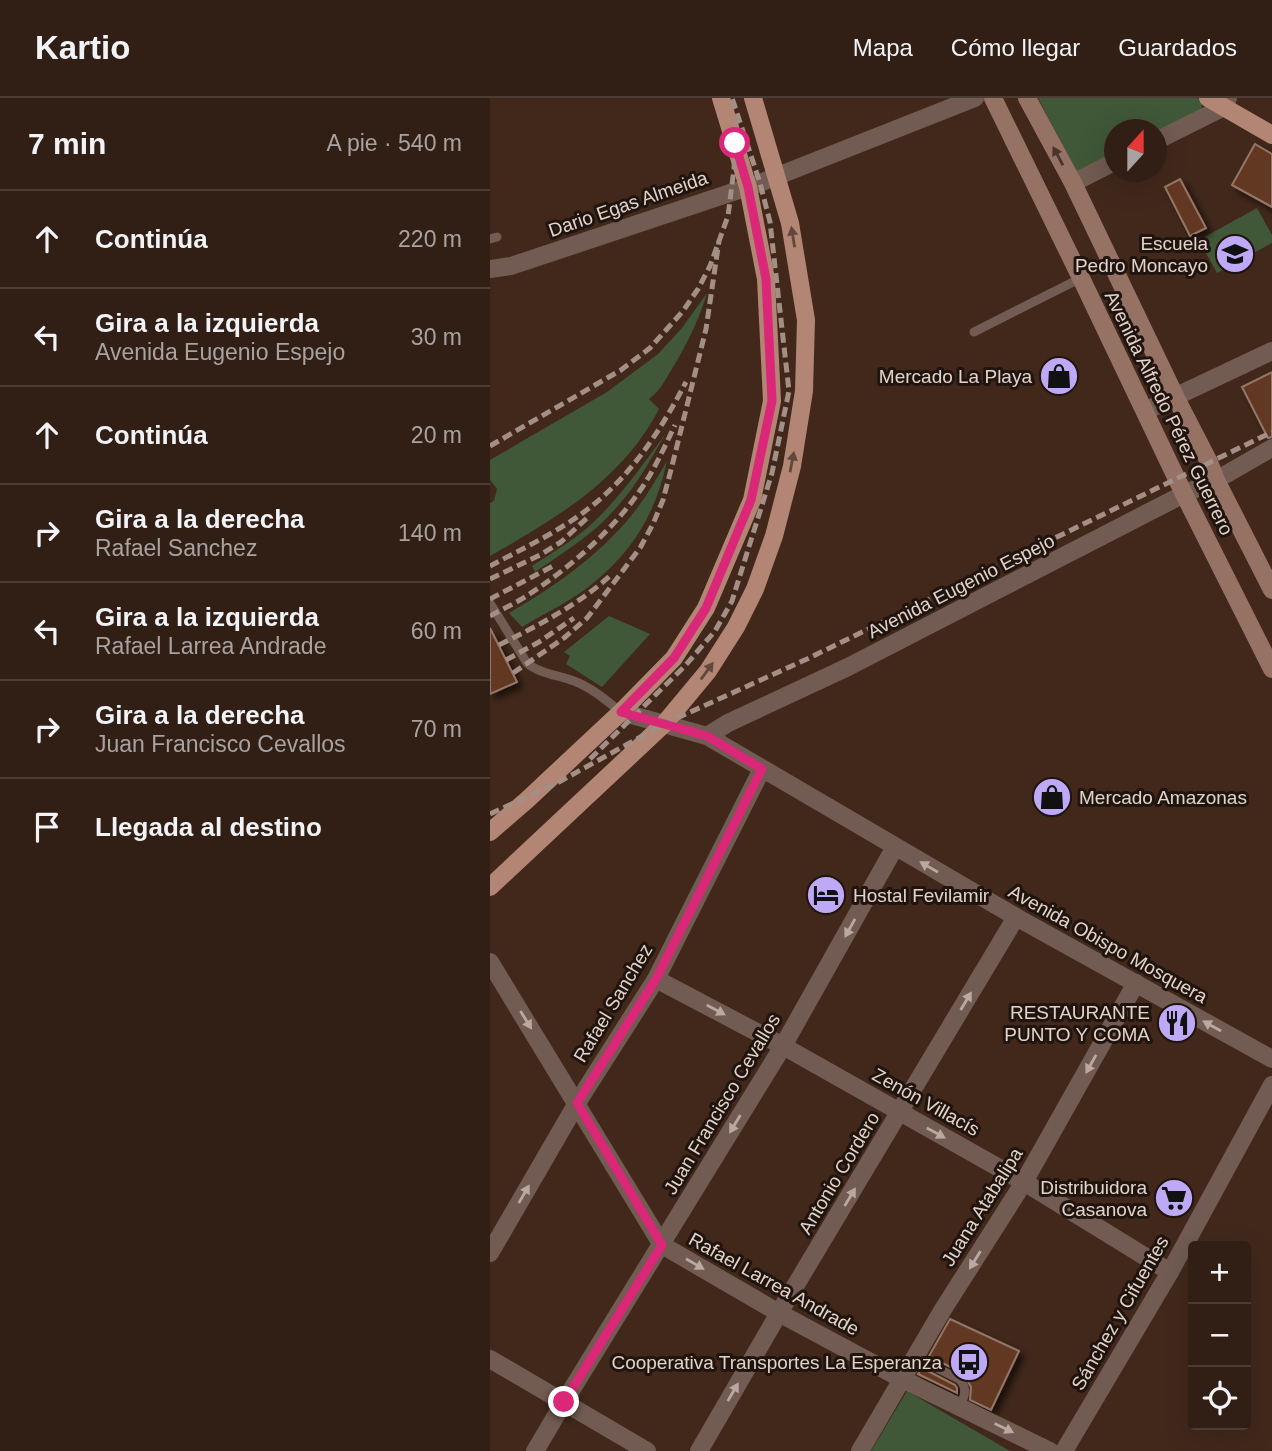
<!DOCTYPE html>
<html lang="es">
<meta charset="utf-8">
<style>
:root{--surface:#311e14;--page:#39271d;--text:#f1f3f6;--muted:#a8a2a0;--line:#4c3c34}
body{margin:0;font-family:Arial,sans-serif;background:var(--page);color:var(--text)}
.controls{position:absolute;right:21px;bottom:21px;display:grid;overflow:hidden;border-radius:7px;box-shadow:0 7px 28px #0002}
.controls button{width:63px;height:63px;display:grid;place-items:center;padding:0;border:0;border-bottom:2px solid var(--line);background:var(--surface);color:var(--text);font:35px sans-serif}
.compass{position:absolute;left:614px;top:21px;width:63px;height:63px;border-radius:50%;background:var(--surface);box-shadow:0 7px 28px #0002;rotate:21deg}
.stop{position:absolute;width:21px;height:21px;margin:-16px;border:5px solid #db2777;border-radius:50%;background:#fff}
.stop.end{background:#db2777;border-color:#fff;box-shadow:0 2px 7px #0008}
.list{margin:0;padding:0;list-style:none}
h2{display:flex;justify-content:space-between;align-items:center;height:91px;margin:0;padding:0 28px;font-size:30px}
h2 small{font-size:23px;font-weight:400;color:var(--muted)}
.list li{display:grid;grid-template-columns:46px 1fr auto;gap:21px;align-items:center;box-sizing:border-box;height:98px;padding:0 28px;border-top:2px solid var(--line)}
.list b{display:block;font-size:26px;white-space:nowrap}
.list p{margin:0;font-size:23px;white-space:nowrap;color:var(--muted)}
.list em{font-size:23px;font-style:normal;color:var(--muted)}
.icon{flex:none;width:38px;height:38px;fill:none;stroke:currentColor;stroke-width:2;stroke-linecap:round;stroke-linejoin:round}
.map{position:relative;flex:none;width:782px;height:1353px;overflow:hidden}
header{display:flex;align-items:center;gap:42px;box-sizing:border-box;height:98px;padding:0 35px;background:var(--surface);border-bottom:2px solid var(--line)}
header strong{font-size:33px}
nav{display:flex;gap:38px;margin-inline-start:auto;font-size:24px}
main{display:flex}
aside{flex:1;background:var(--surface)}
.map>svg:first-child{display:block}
</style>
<header>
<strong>Kartio</strong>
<nav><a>Mapa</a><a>Cómo llegar</a><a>Guardados</a></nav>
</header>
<main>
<aside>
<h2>7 min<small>A pie · 540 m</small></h2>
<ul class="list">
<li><svg class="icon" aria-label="ahead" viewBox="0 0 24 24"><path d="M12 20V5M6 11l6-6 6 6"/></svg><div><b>Continúa</b></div><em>220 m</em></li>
<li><svg class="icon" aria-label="left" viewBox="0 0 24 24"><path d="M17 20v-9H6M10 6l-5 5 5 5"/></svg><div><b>Gira a la izquierda</b><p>Avenida Eugenio Espejo</p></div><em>30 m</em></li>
<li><svg class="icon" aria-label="ahead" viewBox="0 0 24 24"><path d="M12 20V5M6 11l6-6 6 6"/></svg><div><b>Continúa</b></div><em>20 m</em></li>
<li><svg class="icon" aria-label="right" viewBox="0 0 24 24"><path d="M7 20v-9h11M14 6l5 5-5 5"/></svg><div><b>Gira a la derecha</b><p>Rafael Sanchez</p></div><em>140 m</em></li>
<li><svg class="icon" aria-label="left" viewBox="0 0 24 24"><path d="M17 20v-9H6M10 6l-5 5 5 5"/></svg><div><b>Gira a la izquierda</b><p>Rafael Larrea Andrade</p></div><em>60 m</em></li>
<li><svg class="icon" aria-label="right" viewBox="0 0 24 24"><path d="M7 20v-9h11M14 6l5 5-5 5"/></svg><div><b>Gira a la derecha</b><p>Juan Francisco Cevallos</p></div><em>70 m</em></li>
<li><svg class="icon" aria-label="arrive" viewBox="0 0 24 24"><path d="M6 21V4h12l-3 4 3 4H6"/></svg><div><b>Llegada al destino</b></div></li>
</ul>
</aside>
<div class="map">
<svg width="782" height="1353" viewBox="0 0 782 1353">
<defs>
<filter id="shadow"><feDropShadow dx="5" dy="5" stdDeviation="3.5" flood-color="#0009"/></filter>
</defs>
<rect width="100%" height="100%" fill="#41281b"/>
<g fill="#405837">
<polygon points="548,0 707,0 713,3 711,13 667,36 666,32 624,32 624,57 587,76"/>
<polygon points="767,110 782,137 782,145 727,175 709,142"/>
<path d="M217,195c-8,27 -20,51 -35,76 -7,11 -12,22 -23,30l10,10c-37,71 -101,108 -169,147v-53l4,-2 3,-12 -7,-9v-20l117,-68 51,-38 24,-26z"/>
<path d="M176,335c-15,26 -29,52 -49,74 -23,27 -53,45 -82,65l-3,-6c18,-12 37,-23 54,-37 31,-27 55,-62 80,-96z"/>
<path d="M177,363c-11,52 -34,90 -75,123 -21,17 -47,29 -70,43l-13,-14c45,-26 89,-57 122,-97 14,-17 25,-36 36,-55z"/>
<polygon points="119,518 160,536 112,589 76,566 80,558 74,554"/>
<polygon points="417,1293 520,1353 381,1353"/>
</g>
<g fill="#643820" stroke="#947667" stroke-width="2" filter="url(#shadow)">
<polygon points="765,46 782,56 782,109 742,87"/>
<polygon points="690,81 716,130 700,138 675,89"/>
<polygon points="782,274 782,339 778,340 752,289"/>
<polygon points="0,530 27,584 0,596"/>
<polygon points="460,1221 529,1253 501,1312 480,1302 481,1289 474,1276 439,1258"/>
<polygon points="432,1270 465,1287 467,1290 467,1295 428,1276"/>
</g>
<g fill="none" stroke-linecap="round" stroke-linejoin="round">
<g stroke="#715b52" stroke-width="9">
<polyline points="0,141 7,139"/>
<polyline points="484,234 591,180"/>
<path d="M0,505l37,60c13,11 31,12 47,18 18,7 32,19 47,31"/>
<path d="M425,1259l44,22c9,8 6,18 0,28"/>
</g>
<g stroke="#715b52" stroke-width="18">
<polyline points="666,43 734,9 738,0"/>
<polyline points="583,85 624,64"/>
<polyline points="0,171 21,168 270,85 485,0"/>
<polyline points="655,313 782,253"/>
<polyline points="131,614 217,638 526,819 782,961"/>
<polyline points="217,638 238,625 358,569 694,396 726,382 782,350"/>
<polyline points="0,864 172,1147 289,1215 412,1281 560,1353"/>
<polyline points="166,881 293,948 534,1084 680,1174"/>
<polyline points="0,1155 87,1005 166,881 272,671"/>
<polyline points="0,1261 157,1353"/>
<polyline points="45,1353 74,1304 293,948 405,749"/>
<polyline points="209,1353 289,1215 526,819"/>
<polyline points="370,1353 452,1213 534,1084 646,885"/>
<polyline points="574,1353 680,1174 782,987"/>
</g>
<g stroke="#967265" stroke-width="18">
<polyline points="503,0 591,180 694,396 782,571"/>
<polyline points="537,0 583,85 686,300 719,364 726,382 782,492"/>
</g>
<g stroke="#b28574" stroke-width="18">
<polyline points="718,0 782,37"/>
<polyline points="0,734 37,702 131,614 184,560 216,510 262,402 282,303 276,181 258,89 231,0"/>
<polyline points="0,789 174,626 218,573 246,529 265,491 284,438 302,368 314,293 316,222 300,125 263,0"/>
</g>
<g stroke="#a38f85" stroke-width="5" stroke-dasharray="10 5" stroke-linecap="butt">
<polyline points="0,348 131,272 160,250 193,213 208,191 220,168 238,118 244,71 246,24"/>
<path d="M0,468c30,-16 66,-33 94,-54 45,-33 76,-80 102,-130"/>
<polyline points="0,481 50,457 71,444 98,419"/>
<polyline points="0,501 65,467"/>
<path d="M0,518c13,-7 26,-13 38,-21 39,-25 85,-65 111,-103 15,-21 25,-44 36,-67"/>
<path d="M9,547c40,-20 79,-40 112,-70"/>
<polyline points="16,562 49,544 84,520"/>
<polyline points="23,575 74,540 97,520 150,450 163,426 173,402 182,368 216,231 229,143"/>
<polyline points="100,661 194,569 225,533 242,503 282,375 299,293 280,124 270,85 242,0"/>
<polyline points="0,716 69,684 174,626 317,561 782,334"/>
</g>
</g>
<defs><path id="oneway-solid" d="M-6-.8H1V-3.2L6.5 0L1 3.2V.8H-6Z" transform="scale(1.75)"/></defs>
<use fill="#49352c" href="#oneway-solid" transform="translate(568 58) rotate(-118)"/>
<g fill="#61473c">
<use href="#oneway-solid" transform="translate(303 139) rotate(-99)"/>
<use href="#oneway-solid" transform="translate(302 364) rotate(-79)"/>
<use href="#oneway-solid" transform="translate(217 573) rotate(-54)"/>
</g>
<g fill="#bba8a0">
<use href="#oneway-solid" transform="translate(439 769) rotate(-150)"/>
<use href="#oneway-solid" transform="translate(360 830) rotate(119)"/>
<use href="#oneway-solid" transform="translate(476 903) rotate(-59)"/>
<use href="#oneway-solid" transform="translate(226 912) rotate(28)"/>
<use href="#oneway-solid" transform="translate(36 922) rotate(58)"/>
<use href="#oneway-solid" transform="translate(722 928) rotate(-151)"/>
<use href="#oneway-solid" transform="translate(601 966) rotate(119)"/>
<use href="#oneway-solid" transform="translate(245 1026) rotate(121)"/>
<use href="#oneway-solid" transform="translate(446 1035) rotate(29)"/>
<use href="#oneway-solid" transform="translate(34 1096) rotate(-60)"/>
<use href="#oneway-solid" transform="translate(360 1099) rotate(-59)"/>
<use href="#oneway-solid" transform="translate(485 1162) rotate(122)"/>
<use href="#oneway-solid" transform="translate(205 1166) rotate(30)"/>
<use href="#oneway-solid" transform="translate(243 1294) rotate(-60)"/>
<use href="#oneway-solid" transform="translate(514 1330) rotate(26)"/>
</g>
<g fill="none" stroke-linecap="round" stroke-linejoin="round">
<polyline stroke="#db2777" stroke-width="9" points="74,1304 172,1147 87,1005 166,881 272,671 217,638 131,614 184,560 216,510 261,402 282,303 276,181 258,89 245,45"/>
</g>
<defs>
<g id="school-disc" transform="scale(2.0125)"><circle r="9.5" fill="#bda9f5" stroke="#1f140e"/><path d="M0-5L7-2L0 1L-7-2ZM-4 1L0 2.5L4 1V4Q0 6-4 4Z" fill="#111"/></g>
<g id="shop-disc" transform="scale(2.0125)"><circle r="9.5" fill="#bda9f5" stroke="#1f140e"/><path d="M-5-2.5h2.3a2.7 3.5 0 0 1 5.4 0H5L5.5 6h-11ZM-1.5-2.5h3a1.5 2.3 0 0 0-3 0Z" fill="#111"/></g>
<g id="hotel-disc" transform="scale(2.0125)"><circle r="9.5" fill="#bda9f5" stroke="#1f140e"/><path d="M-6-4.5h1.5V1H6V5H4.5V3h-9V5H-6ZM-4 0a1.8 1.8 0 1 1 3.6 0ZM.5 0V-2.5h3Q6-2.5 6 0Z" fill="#111"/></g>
<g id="restaurant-disc" transform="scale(2.0125)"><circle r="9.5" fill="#bda9f5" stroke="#1f140e"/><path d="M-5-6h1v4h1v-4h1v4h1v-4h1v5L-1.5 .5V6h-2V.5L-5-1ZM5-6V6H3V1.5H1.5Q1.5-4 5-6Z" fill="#111"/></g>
<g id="supermarket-disc" transform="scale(2.0125)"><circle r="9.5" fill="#bda9f5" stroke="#1f140e"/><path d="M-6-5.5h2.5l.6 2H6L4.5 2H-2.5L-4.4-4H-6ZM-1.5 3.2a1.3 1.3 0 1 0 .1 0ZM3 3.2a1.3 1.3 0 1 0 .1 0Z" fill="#111"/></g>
<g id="bus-disc" transform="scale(2.0125)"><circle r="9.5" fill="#bda9f5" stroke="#1f140e"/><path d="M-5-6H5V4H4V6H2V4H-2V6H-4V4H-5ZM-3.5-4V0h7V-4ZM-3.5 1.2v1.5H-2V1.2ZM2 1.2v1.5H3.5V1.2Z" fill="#111"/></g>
</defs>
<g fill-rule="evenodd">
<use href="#school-disc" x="745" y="156"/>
<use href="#shop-disc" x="569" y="278"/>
<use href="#shop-disc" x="562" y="699"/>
<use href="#hotel-disc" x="336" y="797"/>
<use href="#restaurant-disc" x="687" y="925"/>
<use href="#supermarket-disc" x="684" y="1100"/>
<use href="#bus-disc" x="479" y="1264"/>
</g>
<g text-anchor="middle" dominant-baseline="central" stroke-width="6" stroke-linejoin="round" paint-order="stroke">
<g font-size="19" fill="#e3d2ca" stroke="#1f140e">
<text transform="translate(138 106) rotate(-19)">Dario Egas Almeida</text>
<text transform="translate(679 315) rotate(64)">Avenida Alfredo Pérez Guerrero</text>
<text transform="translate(471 488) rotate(-27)">Avenida Eugenio Espejo</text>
<text transform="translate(618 846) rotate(29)">Avenida Obispo Mosquera</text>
<text transform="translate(123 905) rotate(-59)">Rafael Sanchez</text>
<text transform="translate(436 1004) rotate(29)">Zenón Villacís</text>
<text transform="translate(232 1006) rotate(-59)">Juan Francisco Cevallos</text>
<text transform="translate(349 1075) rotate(-59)">Antonio Cordero</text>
<text transform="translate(492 1109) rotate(-58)">Juana Atabalipa</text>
<text transform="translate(284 1186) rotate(29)">Rafael Larrea Andrade</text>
<text transform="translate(630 1215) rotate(-60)">Sánchez y Cifuentes</text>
</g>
<g font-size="19" fill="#e3d2ca" stroke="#1f140e" text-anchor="end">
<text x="718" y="145">Escuela<tspan x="718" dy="22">Pedro Moncayo</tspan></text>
<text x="542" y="278">Mercado La Playa</text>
<text x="589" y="699" text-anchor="start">Mercado Amazonas</text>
<text x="363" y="797" text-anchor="start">Hostal Fevilamir</text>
<text x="660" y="914">RESTAURANTE<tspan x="660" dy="22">PUNTO Y COMA</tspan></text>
<text x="657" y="1089">Distribuidora<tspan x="657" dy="22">Casanova</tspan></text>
<text x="452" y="1264">Cooperativa Transportes La Esperanza</text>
</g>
</g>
</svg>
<div class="controls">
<button>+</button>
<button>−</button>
<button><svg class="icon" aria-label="locate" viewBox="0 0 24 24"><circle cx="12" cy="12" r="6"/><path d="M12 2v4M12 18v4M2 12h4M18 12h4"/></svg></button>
</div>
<svg class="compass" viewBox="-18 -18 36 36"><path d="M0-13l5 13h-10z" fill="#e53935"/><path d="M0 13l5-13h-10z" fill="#a8a2a0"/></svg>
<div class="stop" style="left:245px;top:45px"></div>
<div class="stop end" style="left:74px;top:1304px"></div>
</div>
</main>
